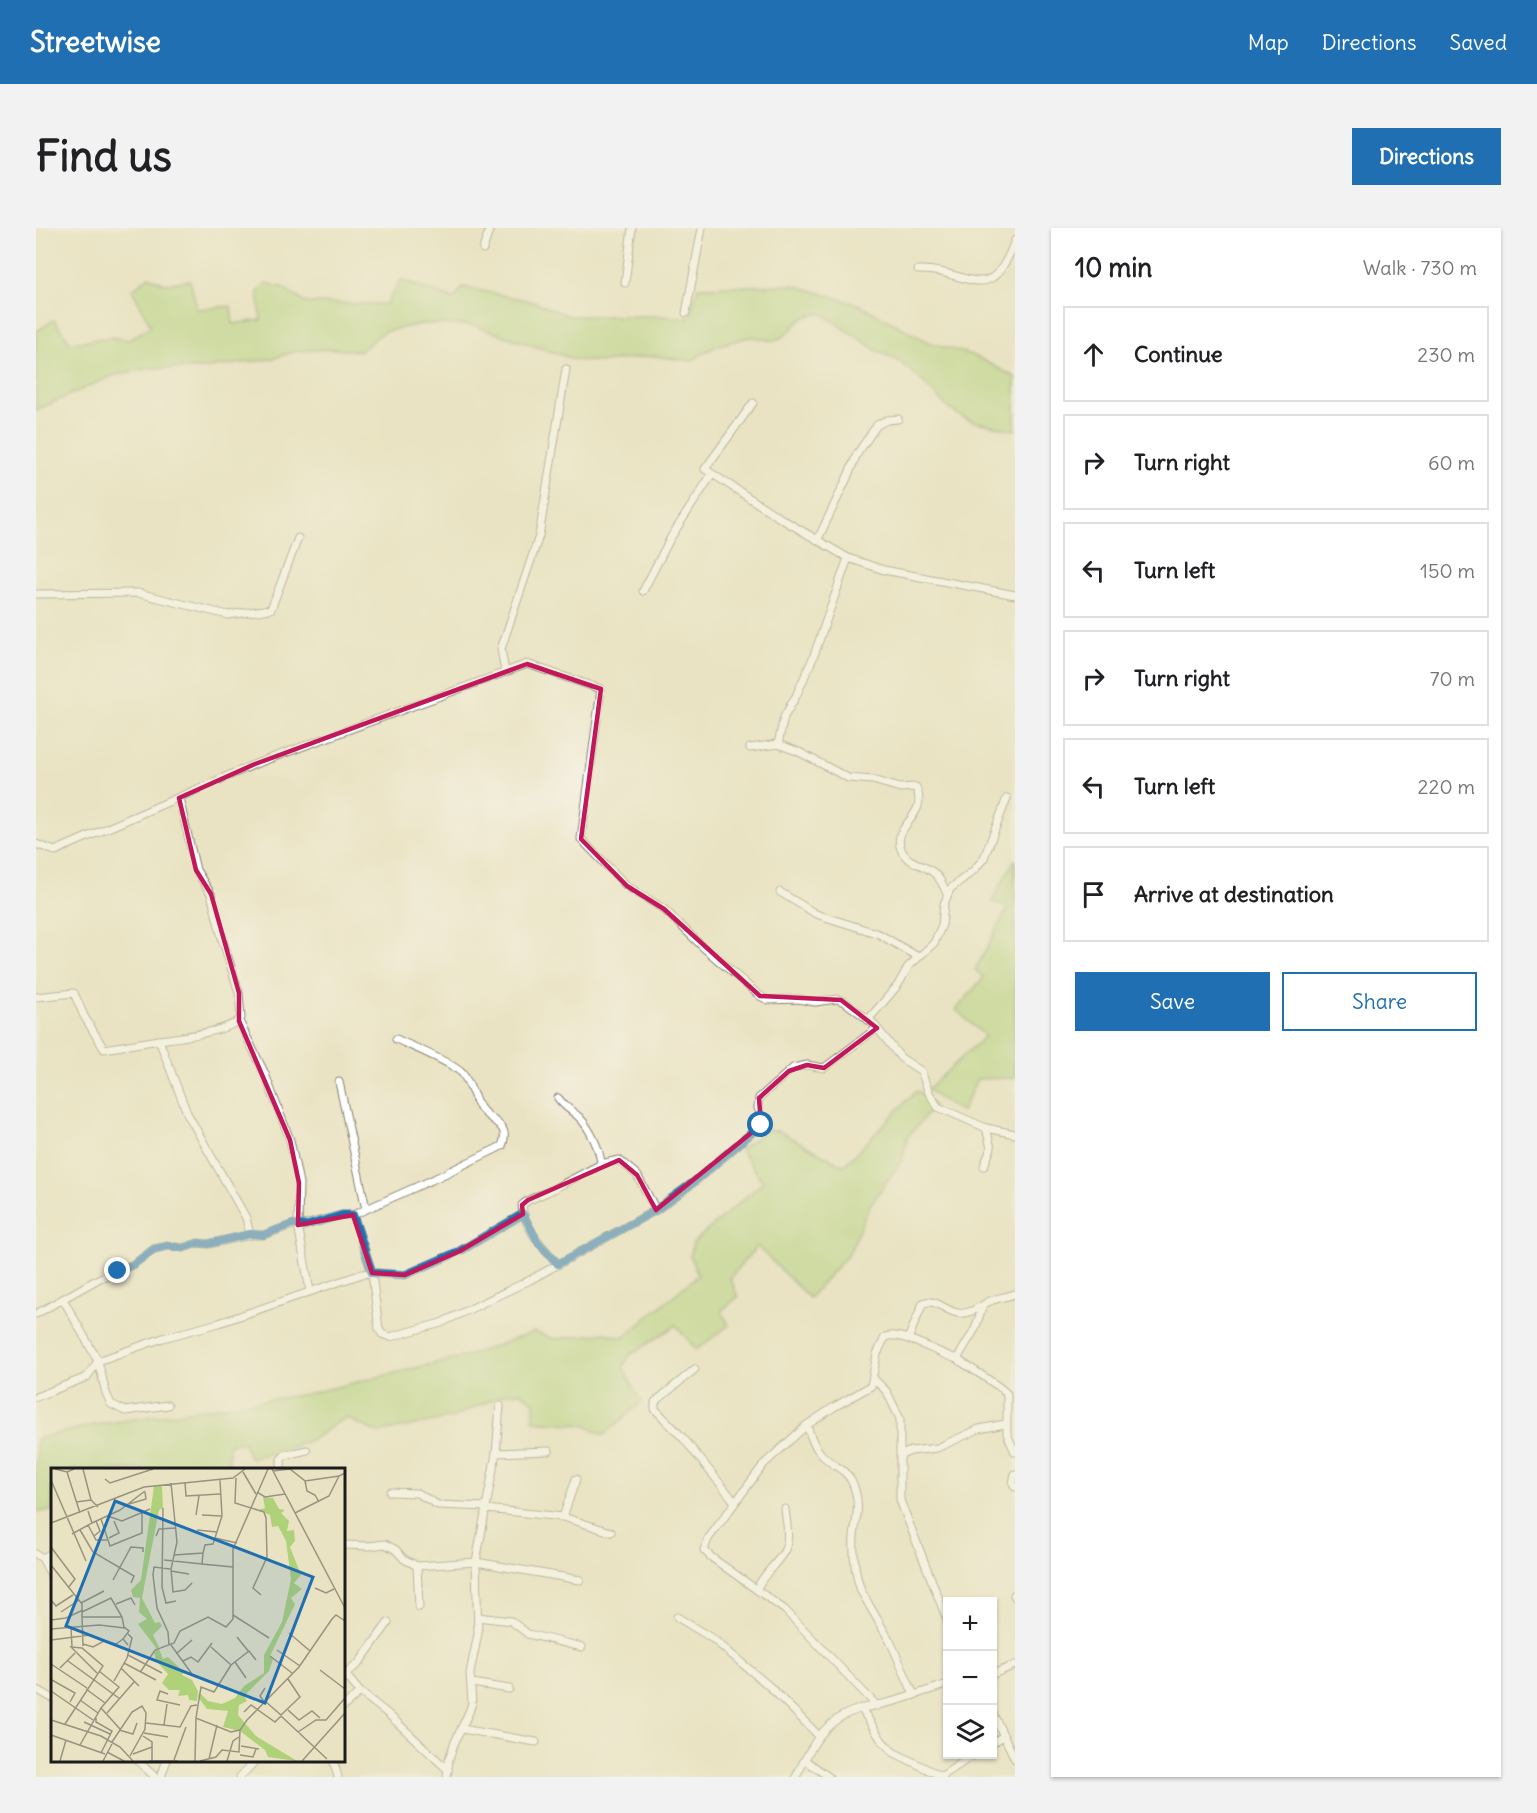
<!DOCTYPE html>
<meta charset="utf-8">
<style>
:root{--surface:#fff;--page:#f2f2f2;--text:#202124;--muted:#757577;--line:#e0e0e0;--accent:#1f6fb2}
body{margin:0;font-family:Delius,sans-serif;background:var(--page);color:var(--text)}
.controls{position:absolute;right:18px;bottom:18px;display:grid;overflow:hidden;border-radius:0px;box-shadow:0 2px 4px #0004}
.controls button{width:54px;height:54px;display:grid;place-items:center;padding:0;border:0;border-bottom:2px solid var(--line);background:var(--surface);color:var(--text);font:30px sans-serif}
.stop{position:absolute;width:18px;height:18px;margin:-14px;border:4px solid #1f6fb2;border-radius:50%;background:#fff}
.stop.end{background:#1f6fb2;border-color:#fff;box-shadow:0 2px 6px #0008}
.list{margin:0;padding:0;list-style:none}
h2{display:flex;justify-content:space-between;align-items:center;height:78px;margin:0;padding:0 24px;font-size:26px}
h2 small{font-size:20px;font-weight:400;color:var(--muted)}
.list li{display:grid;grid-template-columns:39px 1fr auto;gap:18px;align-items:center;box-sizing:border-box;height:96px;margin:0 12px 12px;padding:0 12px;border:2px solid var(--line);border-radius:0px}
.list b{display:block;font-size:22px;white-space:nowrap}
.list em{font-size:20px;font-style:normal;color:var(--muted)}
.actions{display:flex;gap:12px;padding:18px 24px}
.actions a{flex:1;padding:14px 0;border:2px solid var(--accent);border-radius:0px;text-align:center;font-size:21px;color:var(--accent)}
.actions .main{background:var(--accent);color:#fff}
.icon{flex:none;width:33px;height:33px;fill:none;stroke:currentColor;stroke-width:2;stroke-linecap:round;stroke-linejoin:round}
.map{position:relative;flex:none;width:979px;height:1549px;overflow:hidden;border-radius:0px}
header{display:flex;align-items:center;gap:36px;box-sizing:border-box;height:84px;padding:0 30px;background:var(--accent);color:#fff}
header strong{font-size:28px}
nav{display:flex;gap:33px;margin-inline-start:auto;font-size:21px}
.intro{display:flex;align-items:center;justify-content:space-between;box-sizing:border-box;height:144px;padding:0 36px}
h1{margin:0;font-size:42px}
.button{padding:15px 27px;border-radius:0px;background:var(--accent);color:#fff;font-size:21px;font-weight:700}
main{display:flex;gap:36px;padding:0 36px}
aside{flex:1;background:var(--surface);border-radius:0px;box-shadow:0 2px 4px #0004}
.map>svg:first-child{display:block}
</style>
<header>
<strong>Streetwise</strong>
<nav><a>Map</a><a>Directions</a><a>Saved</a></nav>
</header>
<div class="intro"><h1>Find us</h1><a class="button">Directions</a></div>
<main>
<div class="map">
<svg width="979" height="1549" viewBox="0 0 979 1549">
<rect width="100%" height="100%" fill="#f7f3e8"/>
<filter id="ink" filterUnits="userSpaceOnUse"><feTurbulence type="fractalNoise" baseFrequency=".0167" numOctaves="2"/><feDisplacementMap in="SourceGraphic" scale="12" xChannelSelector="R" yChannelSelector="G"/><feConvolveMatrix kernelMatrix="1 2 1 2 8 2 1 2 1" color-interpolation-filters="sRGB"/></filter>
<filter id="wash" filterUnits="userSpaceOnUse"><feTurbulence type="fractalNoise" baseFrequency=".008" numOctaves="4" result="noise"/><feDisplacementMap in="SourceGraphic" scale="24" xChannelSelector="R" yChannelSelector="G"/><feGaussianBlur stdDeviation="1.35" result="paint"/><feColorMatrix in="noise" values="0 0 0 0 0 0 0 0 0 0 0 0 0 0 0 0 0 1.4 0 .05"/><feComposite in="paint" operator="in"/></filter>
<g filter="url(#wash)">
<rect width="100%" height="100%" fill="#eae3c3"/>
<g fill="#afd17a" stroke="#66764b" stroke-width="1.5">
<path d="M113,48l16,8 25,-4 7,29 34,-3 2,18 28,-4 -3,-28 8,-9 16,4 24,16 80,1 15,-24 53,19 9,-12 72,15 33,14h98l23,3 9,-32 96,-2 66,20 68,37 47,14 40,21v53l-44,-9 -12,-6 -11,-7 -28,-29 -20,-17 -24,-12 -55,-37c-29,4 -23,17 -42,26 -9,4 -18,-2 -27,-2 -5,0 -10,2 -14,3 -21,5 -28,8 -46,21l-38,-5 -52,6 -26,-2 -104,-35 -50,-1 -39,8 -23,19 -25,-2 -39,2 -25,8 -69,10 -52,-1 -38,8 -76,34v-78l18,-12 17,23 39,-6 19,3 22,-14 -19,-36z"/>
<polygon points="979,631 979,850 941,851 926,884 904,871 892,861 949,808 920,782 948,749 939,742 972,680 956,673"/>
<path d="M880,863l7,3 11,12 -27,32 -5,22 -32,45 -21,48 -40,45 -52,-52 -27,32 8,19 -17,14 8,14 -33,25 -20,-25 -46,30 -7,12 18,35 -37,33 -20,-10 -51,-4 2,-18 -14,-11 -16,2 -52,23 -75,16 -32,-15c-11,4 -18,12 -28,18 -22,12 -45,17 -69,22l-5,-16 -15,2v25l-177,1v41l-16,1v-73l58,-14 213,-31 163,-39 64,-23 21,7 52,-6 16,5 75,-63 -8,-18 3,-14 70,-61 -23,-32 26,-20 13,1 65,35z"/>
</g>
</g>
<g filter="url(#ink)">
<g fill="none" stroke-linecap="round" stroke-linejoin="round">
<g stroke="#838070" stroke-width="9">
<g id="street">
<polyline points="447,21 454,0"/>
<path d="M882,42c50,-2 72,41 97,-30"/>
<polyline points="589,55 596,0"/>
<polyline points="650,85 666,0"/>
<polyline points="717,175 669,241 744,290 812,330 848,342 979,367"/>
<polyline points="782,311 811,250 821,226 841,197 851,192 862,191"/>
<polyline points="607,363 635,309 676,246"/>
<polyline points="0,366 102,365 192,387 235,381 262,310"/>
<polyline points="469,444 465,421 503,308 530,141"/>
<polyline points="742,516 748,489 760,468 777,430 812,330"/>
<path d="M714,520l28,-4 21,8 49,26 25,2 27,8 16,-1c13,29 -22,37 -16,59 5,19 23,16 35,28 6,5 9,13 12,20"/>
<polyline points="0,616 19,623 219,536 491,436 565,461 545,611 591,658 628,681 667,719 724,768 732,772 762,771 779,774 801,771 809,774 837,795 865,830 885,843 893,865 902,879 950,900 979,906"/>
<polyline points="744,664 780,686 843,706 882,729"/>
<polyline points="0,769 38,765 48,788 68,821 123,812 151,885 210,990 214,1007"/>
<polyline points="832,792 862,757 872,739 898,715 906,697 908,676 914,661 938,642 948,630 971,570"/>
<polyline points="203,793 229,846 254,912 263,955 262,997 274,1063"/>
<path d="M123,812c17,-2 73,-9 82,-22l-2,-25 -16,-51 -12,-48 -15,-24 -17,-72"/>
<polyline points="303,854 330,981"/>
<polyline points="565,936 583,932 601,947 620,982"/>
<polyline points="948,938 955,920 950,900"/>
<polyline points="317,987 336,1045 343,1101 346,1106 354,1109 405,1095 494,1052 620,982 657,955 725,897 727,893 722,880 723,870 757,840 771,837 788,840 841,800"/>
<path d="M522,1036c-15,-17 -34,-35 -36,-59 10,-9 22,-10 33,-17 16,-8 31,-16 46,-24 -1,-15 -11,-35 -21,-46 -8,-8 -14,-9 -22,-20"/>
<polyline points="27,1071 62,1133 70,1165 75,1176 89,1183 132,1177"/>
<path d="M0,1086l64,-36 34,-14 20,-15 14,-3 15,2 15,-5 10,1 42,-9h13l30,-10h12l37,-10h11l81,-36 68,-33c9,-22 -10,-23 -20,-36 -9,-11 -11,-26 -20,-37 -9,-10 -51,-27 -66,-34"/>
<path d="M872,1111l15,-36c13,-5 22,8 35,10 11,2 21,-6 30,-11 8,-4 18,-5 27,-8"/>
<path d="M921,1131c11,8 44,27 50,35v40l8,18"/>
<polyline points="659,1141 619,1174 619,1181 648,1211 699,1274"/>
<polyline points="838,1151 851,1164 864,1191 864,1272 912,1394"/>
<polyline points="0,1169 51,1149 62,1133 127,1110 183,1095 326,1046 336,1045 369,1047 424,1023 487,986"/>
<polyline points="771,1197 728,1236 672,1311 668,1322 675,1329 749,1382 841,1478"/>
<polyline points="460,1225 464,1178"/>
<polyline points="865,1227 875,1223 901,1220 943,1201 969,1196"/>
<polyline points="245,1242 245,1231 249,1227 271,1222"/>
<polyline points="979,1246 977,1255 979,1259"/>
<polyline points="354,1264 381,1265 402,1277 450,1279"/>
<polyline points="450,1281 527,1289 575,1304"/>
<polyline points="527,1289 540,1251"/>
<polyline points="308,1317 333,1318 349,1316 360,1322 368,1331 381,1338 440,1334 544,1352"/>
<polyline points="0,1326 6,1330 16,1349"/>
<polyline points="6,1330 16,1325"/>
<polyline points="381,1338 383,1379"/>
<path d="M721,1361c6,-17 24,-27 29,-42 4,-11 0,-27 -1,-38"/>
<polyline points="978,1367 979,1369"/>
<polyline points="442,1389 475,1393 492,1406 546,1419"/>
<polyline points="641,1389 677,1411 732,1457 783,1508"/>
<polyline points="308,1445 324,1464 308,1478"/>
<polyline points="957,1446 979,1437"/>
<polyline points="309,1447 323,1435 352,1395"/>
<polyline points="436,1455 473,1461"/>
<polyline points="0,1461 16,1470"/>
<polyline points="324,1464 352,1486 412,1542"/>
<polyline points="878,1467 912,1456"/>
<polyline points="825,1480 846,1513 857,1524 907,1549"/>
<polyline points="957,1486 979,1531"/>
<polyline points="426,1501 500,1514"/>
<polyline points="957,1515 967,1508"/>
<polyline points="101,1532 119,1549"/>
<polyline points="297,1532 302,1549"/>
<polyline points="769,1532 793,1549"/>
<polyline points="906,1548 939,1526"/>
<polyline points="125,1549 131,1532"/>
<polyline points="204,1549 220,1532"/>
<polyline points="411,1549 413,1531 418,1516 433,1484 436,1475 434,1445 442,1406 440,1334 460,1225 513,1223"/>
<path d="M760,1549c15,-31 29,-59 64,-68 20,-5 33,-6 54,-14l-23,-52 -30,-52c-6,-17 -8,-37 -7,-55 2,-16 6,-30 1,-46 -6,-22 -20,-21 -34,-36 -7,-8 -11,-18 -14,-29l27,-18 37,-21 6,-32 8,-17c15,-7 54,17 72,22l18,-30 7,-21"/>
</g>
</g>
<use href="#street" stroke="#fff" stroke-width="7"/>
</g>
</g>
<g fill="none" stroke-linecap="round" stroke-linejoin="round" filter="url(#ink)">
<polyline stroke="#1f6fb2" stroke-width="8" points="82,1043 98,1036 118,1021 132,1018 147,1020 162,1015 172,1016 214,1006 227,1007 257,996 269,998 306,987 317,987 336,1045 369,1047 424,1023 487,986 502,1014 522,1036 620,982 657,955 725,897"/>
</g>
<path d="M0 0H979V1549H0ZM491,436l74,25 -20,150 46,47 37,23 96,87 81,4 36,28 -53,40 -17,-3 -18,6 -30,27 2,27 -105,85 -19,-35 -18,-15 -91,40 -6,5 1,9 -63,37 -55,24 -33,-2 -19,-58 -55,10 1,-42 -9,-43 -51,-119v-28l-28,-99 -15,-24 -17,-72 76,-34z" fill="#eae3c3" fill-opacity=".55" fill-rule="evenodd"/>
<path fill="none" stroke="#c2185b" stroke-width="4.5" stroke-linejoin="round" d="M491,436l74,25 -20,150 46,47 37,23 96,87 81,4 36,28 -53,40 -17,-3 -18,6 -30,27 2,27 -105,85 -19,-35 -18,-15 -91,40 -6,5 1,9 -63,37 -55,24 -33,-2 -19,-58 -55,10 1,-42 -9,-43 -51,-119v-28l-28,-99 -15,-24 -17,-72 76,-34z"/>
<g transform="translate(15 1240)">
<rect width="294" height="294" fill="#eae3c3"/>
<path d="M111,17l1,23 -4,2 -17,88 13,25 5,-1 2,4 -9,9 6,12 -2,2 -19,-25 9,-5 -8,-7 1,-14 -7,-1 -2,-7 10,-10 13,-94zM212,29l10,1 6,11 6,1 -4,3 8,8 -2,10 7,-1 1,11 -5,6 11,28 -7,8 8,6 -11,9 4,6 -25,52 3,3 -4,12 -25,25 3,5 -8,4 -1,10 18,21 41,25 -29,-4 -3,-7 -25,-19 -17,-4 5,-16 -21,-2 -9,-12 1,-5 9,9 14,3 13,-6 9,-12 20,-13v-18l18,-33 9,-43 -5,-38 -8,-15 -6,1 -2,-12 -12,-5 7,-2zM108,181l4,10 5,-2 16,15 -2,3 10,5 6,11 -1,10 -8,-1 -1,-5 -10,1 2,-6h-11l-7,-7 6,-9 -12,-13 -2,-9z" fill="#afd17a"/>
<path fill="none" stroke="#989380" stroke-width="1.5" d="M4,1l12,3 7,-3M32,1l8,31M221,1l73,139M222,3l17,-2 15,12 2,10 8,4 4,7M16,4l13,41M192,4l13,22M185,10l-1,25 29,9 2,6 1,39 -14,31 8,7M54,11l5,4 43,-14M0,12l35,81M254,13l34,-5M134,14l1,14 34,-2M120,15l6,59 -6,27 2,23 12,-2 7,-7M206,24l8,5 20,-3M25,34l15,-2 7,7M78,36l17,-5 -1,-7M112,40l-1,79 4,16 10,-2M244,45l34,-17 10,-20 6,-3M145,47l3,-19M151,47l19,1M57,48l14,5 28,-12M50,51l9,27 32,-13v-21M0,55l93,-36 89,-9 12,-9M41,55l28,-13 25,-19M37,57l8,15h11M29,62l13,22 41,24 -3,7M146,62l20,2M21,66l20,-11 -4,-12M43,68l6,-5 -4,-10M105,68l3,-7 16,-1M58,70l10,-5 -5,-12M164,70l22,5M0,79l24,32 -7,9M152,85l-1,11 31,3M123,87l29,-2 2,-8 8,-1 9,-28 -2,-36M113,92l38,4M0,97l31,39v13h40l2,10 5,4 -6,8 5,6M120,103l18,3M62,112l18,-33 12,1v4M264,120l11,5 8,-4M0,132l5,6 17,-11M30,135l23,-12M65,136l15,-6 4,7M10,144l18,-12M31,144l29,-14 11,19M182,147l36,23M31,149l1,29M0,152l15,-2 17,-8M20,159l1,20M0,161l48,-4 26,3M238,165l21,18M186,169l12,15M0,172l39,-5M32,176l10,3 11,-6 12,3 7,-5M118,177l-1,-13 -11,-24 -4,-33 1,-8 16,2M120,177l21,29M160,179l20,18M226,182l23,16M125,186l16,-14M77,187l34,18M219,188l22,17M17,193l52,38M132,193l8,-4 7,5 14,-19M184,194l11,16M73,195l32,17M0,196l36,24M9,200l15,-15M70,200l18,18M269,202l25,19M90,203l14,-21 19,-7 6,-12 28,-14 18,10 7,-8v-70l35,-80M1,212l23,13 -5,9M63,213l13,-23 5,-20 -4,-4M214,220l-5,8 5,7M35,221l19,14M0,223l42,29M117,226l-8,-3 -3,9 23,5M29,232l18,13M215,234l15,13 19,-18 -12,-18M50,240l19,21M237,242l11,10 13,-9 8,7M193,244l7,-7 24,17 6,-6 46,43M56,245l27,-31M45,250v4l16,9 -11,22M145,250l5,-31 13,5 17,-27 18,-14 7,9M0,252l50,16 19,11 13,14M33,254l26,12M95,255l34,4 11,-21 6,-1M14,256l38,-58 -21,-18 -11,-1 26,26M113,257l3,-21M68,262l14,4 4,-11M247,264l18,-12h10l19,-22M93,265l24,4M0,267l54,19M92,268l9,6v19M61,274l20,-30 10,-6 4,7 -1,16 -15,27M29,277l21,-37 18,-21 -20,-16M190,278l18,3M56,284l17,9M82,286l19,-7M189,287l13,2 3,-8M158,291l8,-34M123,292l12,-33M9,293l6,-21M52,293l10,-19M98,293h29M144,293l1,-43 35,14 9,-2M149,293l16,-4 6,-7 17,2 1,-22 7,-10 52,-53 33,-48 4,-4 9,6M176,293l6,-20 6,-4M251,293l43,-48"/>
<path fill="#1f6fb2" fill-opacity="0.15" stroke="#1f6fb2" stroke-width="3" d="M64,33l198,76 -48,126 -199,-77z"/>
<rect width="294" height="294" fill="none" stroke="#1c1c1c" stroke-width="3"/>
</g>
</svg>
<div class="controls">
<button>+</button>
<button>−</button>
<button><svg class="icon" aria-label="layers" viewBox="0 0 24 24"><path d="M12 4l9 5-9 5-9-5zM3 14l9 5 9-5"/></svg></button>
</div>
<div class="stop" style="left:725px;top:897px"></div>
<div class="stop end" style="left:82px;top:1043px"></div>
</div>
<aside>
<h2>10 min<small>Walk · 730 m</small></h2>
<ul class="list">
<li><svg class="icon" aria-label="ahead" viewBox="0 0 24 24"><path d="M12 20V5M6 11l6-6 6 6"/></svg><div><b>Continue</b></div><em>230 m</em></li>
<li><svg class="icon" aria-label="right" viewBox="0 0 24 24"><path d="M7 20v-9h11M14 6l5 5-5 5"/></svg><div><b>Turn right</b></div><em>60 m</em></li>
<li><svg class="icon" aria-label="left" viewBox="0 0 24 24"><path d="M17 20v-9H6M10 6l-5 5 5 5"/></svg><div><b>Turn left</b></div><em>150 m</em></li>
<li><svg class="icon" aria-label="right" viewBox="0 0 24 24"><path d="M7 20v-9h11M14 6l5 5-5 5"/></svg><div><b>Turn right</b></div><em>70 m</em></li>
<li><svg class="icon" aria-label="left" viewBox="0 0 24 24"><path d="M17 20v-9H6M10 6l-5 5 5 5"/></svg><div><b>Turn left</b></div><em>220 m</em></li>
<li><svg class="icon" aria-label="arrive" viewBox="0 0 24 24"><path d="M6 21V4h12l-3 4 3 4H6"/></svg><div><b>Arrive at destination</b></div></li>
</ul>
<div class="actions"><a class="main">Save</a><a>Share</a></div>
</aside>
</main>
